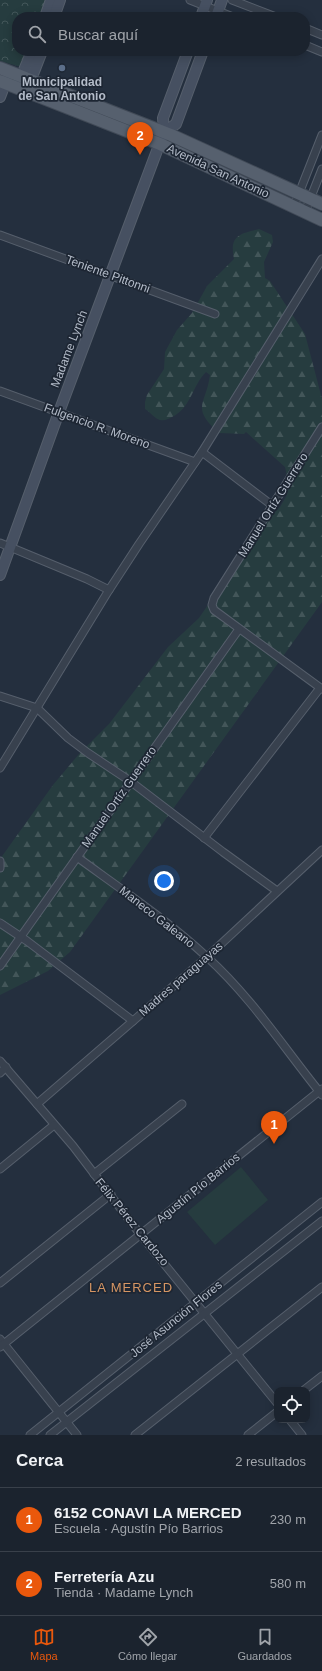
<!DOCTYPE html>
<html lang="es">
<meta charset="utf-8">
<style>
:root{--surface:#1b232e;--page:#282f3a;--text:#f1f3f6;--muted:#a0a4aa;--line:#39404a;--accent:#ea580c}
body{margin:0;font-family:Helvetica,sans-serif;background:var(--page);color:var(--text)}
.controls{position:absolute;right:12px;bottom:12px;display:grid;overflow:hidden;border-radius:8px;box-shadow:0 2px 10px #0003}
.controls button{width:36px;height:36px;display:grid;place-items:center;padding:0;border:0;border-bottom:1px solid var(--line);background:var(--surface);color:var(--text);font:20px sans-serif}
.you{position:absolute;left:164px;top:881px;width:14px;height:14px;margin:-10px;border:3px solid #fff;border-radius:50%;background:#1a73e8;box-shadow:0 0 0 6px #1a73e833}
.badge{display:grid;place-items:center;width:26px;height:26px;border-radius:50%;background:var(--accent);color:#fff;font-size:13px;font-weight:700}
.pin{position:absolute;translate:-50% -33px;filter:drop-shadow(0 1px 2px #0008)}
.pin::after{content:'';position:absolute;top:21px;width:14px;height:12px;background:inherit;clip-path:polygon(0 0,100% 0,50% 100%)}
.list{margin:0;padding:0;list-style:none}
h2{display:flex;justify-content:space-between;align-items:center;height:52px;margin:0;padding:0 16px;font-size:17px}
h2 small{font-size:13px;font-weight:400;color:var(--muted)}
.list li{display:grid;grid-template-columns:26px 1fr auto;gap:12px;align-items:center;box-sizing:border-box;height:64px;padding:0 16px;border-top:1px solid var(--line)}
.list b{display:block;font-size:15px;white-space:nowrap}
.list p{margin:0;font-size:13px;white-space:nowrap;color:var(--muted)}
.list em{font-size:13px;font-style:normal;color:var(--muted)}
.icon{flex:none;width:22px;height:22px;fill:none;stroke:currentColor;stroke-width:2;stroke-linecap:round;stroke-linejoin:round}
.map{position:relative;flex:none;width:322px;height:1435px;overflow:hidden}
.search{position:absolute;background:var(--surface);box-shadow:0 2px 10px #0003;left:12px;right:12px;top:12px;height:44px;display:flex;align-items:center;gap:10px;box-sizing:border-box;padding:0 14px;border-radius:16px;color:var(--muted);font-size:15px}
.sheet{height:180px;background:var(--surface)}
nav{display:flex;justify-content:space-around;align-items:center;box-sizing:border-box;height:56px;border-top:1px solid var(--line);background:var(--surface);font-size:11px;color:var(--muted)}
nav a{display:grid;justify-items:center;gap:2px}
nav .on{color:var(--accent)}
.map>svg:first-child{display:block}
</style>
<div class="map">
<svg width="322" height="1435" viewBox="0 0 322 1435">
<defs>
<pattern id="forest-firs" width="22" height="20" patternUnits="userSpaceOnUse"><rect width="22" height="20" fill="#263c3f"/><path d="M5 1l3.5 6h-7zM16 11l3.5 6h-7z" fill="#435659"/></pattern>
<pattern id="park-crowns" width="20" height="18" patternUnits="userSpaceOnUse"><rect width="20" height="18" fill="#263c3f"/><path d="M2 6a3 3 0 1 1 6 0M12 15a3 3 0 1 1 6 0" fill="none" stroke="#435659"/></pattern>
</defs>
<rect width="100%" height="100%" fill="#242f3e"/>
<polygon fill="#263c3f" points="241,1167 268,1200 215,1245 187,1212"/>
<path fill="url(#forest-firs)" d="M259,229l13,6 1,7 -9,20 1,16 5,3 35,53 17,65v203l-252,350 -22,19 -48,24v-136l53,-74 26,-31 30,-30 59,-77 31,-29 62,-91 19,-20 7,-12 1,-14 -3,-14 -39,-35 -2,2 -25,-1c-29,-26 -13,-28 -9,-58l-4,-3c-14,14 -15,36 -34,45 -4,2 -7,4 -12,3 -5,-1 -10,-8 -15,-11v-7l2,-7 17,-26 1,-17 12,-22 15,-17 15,-27 27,-27c-5,-24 6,-25 25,-30z"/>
<polygon fill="url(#park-crowns)" points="0,0 46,0 40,17 17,17 17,51 27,51 21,67 0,61"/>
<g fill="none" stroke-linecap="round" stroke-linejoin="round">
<g stroke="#565f6c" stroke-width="9">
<g id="street">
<polyline points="190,0 233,17"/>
<polyline points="232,0 276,17"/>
<polyline points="305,28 322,35"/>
<polyline points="305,45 322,52"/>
<polyline points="294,206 322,135"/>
<polyline points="305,212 322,169"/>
<polyline points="0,235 215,314"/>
<polyline points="0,391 195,462"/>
<polyline points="322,427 214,598 212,605 214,610 322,689"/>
<polyline points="202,452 273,506"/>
<polyline points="0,543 87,579 109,590"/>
<polyline points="0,696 37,708 68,738 88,753 130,781 223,852 277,891"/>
<polyline points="0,768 109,590 139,544 202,452 322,259"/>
<polyline points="204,838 320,688"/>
<path d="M77,857c44,32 90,63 130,100 45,41 77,91 115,138"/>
<polyline points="0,861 0,868"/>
<polyline points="0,923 27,941 133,1021"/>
<polyline points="0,966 239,629"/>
<polyline points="0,1061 73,1146 140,1234 277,1403"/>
<polyline points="0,1073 6,1067"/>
<polyline points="37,1104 207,957 322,850"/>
<polyline points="0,1169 54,1125"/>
<polyline points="94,1174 182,1104"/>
<polyline points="0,1283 111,1194"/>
<polyline points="0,1339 77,1435"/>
<polyline points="0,1347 322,1089"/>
<polyline points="304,1390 322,1376"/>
<polyline points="290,1420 302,1435"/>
<polyline points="30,1435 322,1202"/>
<polyline points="50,1435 322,1221"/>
<polyline points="135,1435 322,1287"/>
<polyline points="248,1435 277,1412"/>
</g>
</g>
<g stroke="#565f6c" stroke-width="12">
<g id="secondary">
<polyline points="45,17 51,0"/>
<polyline points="54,17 60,0"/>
<polyline points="201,17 207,0"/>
<polyline points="216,17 222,0"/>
<polyline points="19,82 32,51"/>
<polyline points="28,87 42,51"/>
<polyline points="0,97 8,76"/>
<polyline points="164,132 176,124 203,51"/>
<polyline points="0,575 59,412 164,132 163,118 188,51"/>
</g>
</g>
<g stroke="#414a57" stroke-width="14">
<g id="primary">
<polyline points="0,68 171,135 322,204"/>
<polyline points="0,81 160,144 322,220"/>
</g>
</g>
<use href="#street" stroke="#38414e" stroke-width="7"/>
<use href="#secondary" stroke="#465061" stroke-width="10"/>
<use href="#primary" stroke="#56606e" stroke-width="12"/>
</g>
<circle fill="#5c6f8a" stroke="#1d2633" stroke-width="1.5" cx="62" cy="68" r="4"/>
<g text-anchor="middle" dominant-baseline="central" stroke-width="3.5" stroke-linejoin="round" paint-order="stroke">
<g font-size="12" font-weight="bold" fill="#b4bcc9" stroke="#1d2633">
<text x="62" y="82">Municipalidad<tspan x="62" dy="14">de San Antonio</tspan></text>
</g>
<g font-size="12" fill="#b4bcc9" stroke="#1d2633">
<text transform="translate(218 171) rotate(25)">Avenida San Antonio</text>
<text transform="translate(108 274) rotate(20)">Teniente Pittonni</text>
<text transform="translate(69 349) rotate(-69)">Madame Lynch</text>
<text transform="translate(97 426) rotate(20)">Fulgencio R. Moreno</text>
<text transform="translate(273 505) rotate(-58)">Manuel Ortíz Guerrero</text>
<text transform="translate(119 797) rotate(-55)">Manuel Ortíz Guerrero</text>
<text transform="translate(157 917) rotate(38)">Maneco Galeano</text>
<text transform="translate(181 979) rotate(-41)">Madres paraguayas</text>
<text transform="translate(198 1188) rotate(-39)">Agustín Pío Barrios</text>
<text transform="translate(132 1222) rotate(51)">Félix Pérez Cardozo</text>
<text transform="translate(176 1319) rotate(-39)">José Asunción Flores</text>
</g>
<g font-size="13" letter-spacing="1" fill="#d59563" stroke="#1d2633">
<text x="131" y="1287">LA MERCED</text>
</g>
</g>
</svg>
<div class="controls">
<button><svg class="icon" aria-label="locate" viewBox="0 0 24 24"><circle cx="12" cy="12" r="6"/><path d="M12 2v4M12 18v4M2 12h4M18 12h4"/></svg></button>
</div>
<div class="you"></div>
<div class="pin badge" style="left:274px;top:1144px">1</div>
<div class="pin badge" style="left:140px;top:155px">2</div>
<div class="search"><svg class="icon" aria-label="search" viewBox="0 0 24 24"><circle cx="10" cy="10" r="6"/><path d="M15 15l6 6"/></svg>Buscar aquí</div>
</div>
<section class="sheet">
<h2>Cerca<small>2 resultados</small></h2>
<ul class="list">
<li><span class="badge">1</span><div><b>6152 CONAVI LA MERCED</b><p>Escuela · Agustín Pío Barrios</p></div><em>230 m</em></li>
<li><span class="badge">2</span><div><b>Ferretería Azu</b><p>Tienda · Madame Lynch</p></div><em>580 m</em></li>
</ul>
</section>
<nav>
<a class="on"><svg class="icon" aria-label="map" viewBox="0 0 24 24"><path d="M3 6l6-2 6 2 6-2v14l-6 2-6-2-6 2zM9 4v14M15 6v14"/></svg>Mapa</a>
<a><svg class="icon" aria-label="directions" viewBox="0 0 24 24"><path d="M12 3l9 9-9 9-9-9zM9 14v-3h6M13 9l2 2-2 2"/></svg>Cómo llegar</a>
<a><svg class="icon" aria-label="saved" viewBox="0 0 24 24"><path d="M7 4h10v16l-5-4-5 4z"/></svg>Guardados</a>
</nav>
